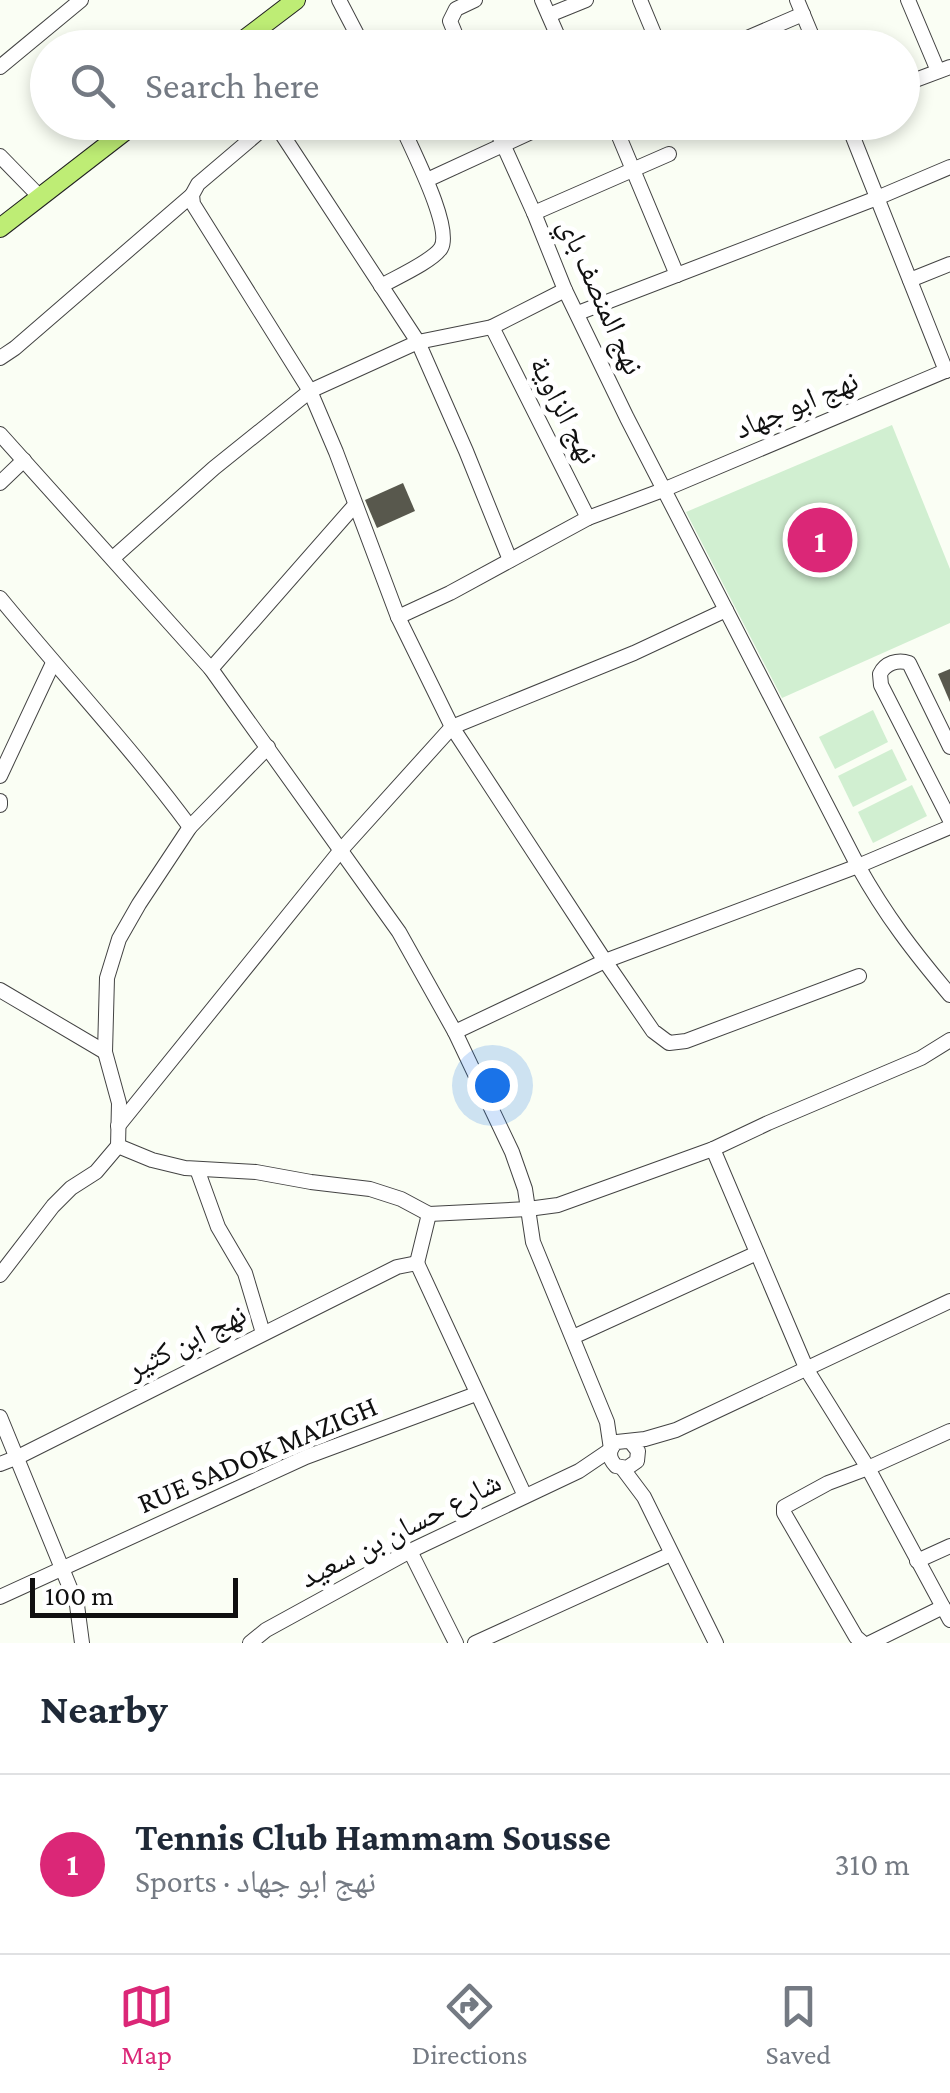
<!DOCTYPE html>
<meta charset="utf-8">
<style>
:root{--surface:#fff;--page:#f2f2f3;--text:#1f2937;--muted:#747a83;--line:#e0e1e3;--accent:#db2777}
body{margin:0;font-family:"Crimson Pro","Noto Naskh Arabic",serif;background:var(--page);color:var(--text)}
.scale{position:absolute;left:30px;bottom:25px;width:208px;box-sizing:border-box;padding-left:10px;border:5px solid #101010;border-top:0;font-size:28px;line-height:35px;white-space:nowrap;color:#101010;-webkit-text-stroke:8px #fff;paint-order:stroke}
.you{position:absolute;left:492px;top:1085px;width:35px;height:35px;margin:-25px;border:8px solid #fff;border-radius:50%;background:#1a73e8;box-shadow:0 0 0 15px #1a73e833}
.badge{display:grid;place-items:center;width:65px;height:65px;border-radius:50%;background:var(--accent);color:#fff;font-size:32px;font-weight:700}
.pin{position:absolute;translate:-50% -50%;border:5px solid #fff;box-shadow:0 2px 10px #0006}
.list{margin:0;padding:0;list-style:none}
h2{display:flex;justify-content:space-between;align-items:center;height:130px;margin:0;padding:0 40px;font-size:42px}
h2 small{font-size:32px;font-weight:400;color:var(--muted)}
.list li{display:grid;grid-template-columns:65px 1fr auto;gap:30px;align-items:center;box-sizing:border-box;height:180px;padding:0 40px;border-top:2px solid var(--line)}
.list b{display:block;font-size:38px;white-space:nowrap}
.list p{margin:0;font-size:32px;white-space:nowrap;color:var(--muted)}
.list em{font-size:32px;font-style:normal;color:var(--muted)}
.icon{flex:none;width:55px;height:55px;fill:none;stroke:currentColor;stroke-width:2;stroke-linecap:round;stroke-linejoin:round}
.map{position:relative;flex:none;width:950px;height:1643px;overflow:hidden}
.search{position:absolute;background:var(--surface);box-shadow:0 5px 15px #0003;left:30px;right:30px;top:30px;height:110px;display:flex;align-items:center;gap:25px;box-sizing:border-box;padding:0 35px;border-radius:55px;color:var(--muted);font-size:38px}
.sheet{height:310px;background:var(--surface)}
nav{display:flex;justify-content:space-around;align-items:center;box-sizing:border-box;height:140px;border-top:2px solid var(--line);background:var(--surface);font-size:28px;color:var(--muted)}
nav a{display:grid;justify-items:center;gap:5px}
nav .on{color:var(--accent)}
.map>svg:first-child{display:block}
</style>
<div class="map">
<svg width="950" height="1643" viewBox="0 0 950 1643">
<rect width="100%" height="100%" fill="#fafef4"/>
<g fill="#d1efd1">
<polygon points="892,425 950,569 950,623 782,698 686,512"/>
<polygon points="873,710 888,742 835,769 819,737"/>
<polygon points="892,749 907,780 853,807 838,776"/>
<polygon points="912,785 927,816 873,843 858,812"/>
</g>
<g fill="#58584d">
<polygon points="403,483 415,511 377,528 365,500"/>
<polygon points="950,669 950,702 938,674"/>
</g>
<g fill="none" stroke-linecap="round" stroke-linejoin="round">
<g stroke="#434343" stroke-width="16">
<g id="minor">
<polyline points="339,0 364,48"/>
<polyline points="542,0 563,48"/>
<polyline points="640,0 660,48"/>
<polyline points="797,0 817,48"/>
<polyline points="908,0 938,71"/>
<polyline points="549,15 586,0"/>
<polyline points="461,48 450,21 456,9 475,0"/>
<polyline points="724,48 803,14"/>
<polyline points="0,67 81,0"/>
<polyline points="902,85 950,67"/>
<polyline points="271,122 198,184 192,195 193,204 310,391 336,452 398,617 452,727 605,961 653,1031 669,1043 686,1041 859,976"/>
<polyline points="274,122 418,342 466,451 510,560"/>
<polyline points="493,122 534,213 565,290 627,418 858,866 950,827"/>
<polyline points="613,122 677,275"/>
<polyline points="847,122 946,371"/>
<polyline points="0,156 40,197"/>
<polyline points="427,180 553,122"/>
<polyline points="534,213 669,154"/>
<polyline points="910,280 950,264"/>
<path d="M381,286c14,-8 52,-25 60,-38 12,-21 -31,-102 -41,-126"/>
<polyline points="578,313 877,198 950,167"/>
<polyline points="492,327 588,518"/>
<polyline points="0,358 15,348 192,195"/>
<polyline points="0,434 211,669 399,932 455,1032 512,1152 525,1189 533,1242 607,1422 611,1449"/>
<polyline points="0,483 24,460"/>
<polyline points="113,558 214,468 310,391 418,342 492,327 565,290"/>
<path d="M0,598c63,77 131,149 190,229"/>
<polyline points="398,617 450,593 588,518 663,490 950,369"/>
<polyline points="211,669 355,505"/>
<path d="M950,747l-41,-84c-11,-4 -24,0 -29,11l1,11 69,135"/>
<polyline points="0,776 53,663"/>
<polyline points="0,801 0,805"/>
<polyline points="0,990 105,1052"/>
<path d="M455,1032l150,-71 253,-95c28,50 55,85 92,129"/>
<polyline points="118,1126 341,850 452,727 634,653 726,610"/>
<polyline points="118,1146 152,1160 185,1168 256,1172 311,1182 370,1189 401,1199 429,1214 528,1209 558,1205 713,1149 768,1123 921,1058 950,1040"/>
<polyline points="713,1149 807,1370 868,1468 950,1620"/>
<polyline points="197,1169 218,1227 245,1273 263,1333"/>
<polyline points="417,1263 429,1214"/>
<polyline points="0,1275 53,1206 71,1188 96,1172 118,1146 119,1103 105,1052 107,978 119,939 139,904 190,827 268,747"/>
<polyline points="573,1337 757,1253"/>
<polyline points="0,1417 77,1605 82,1643"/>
<path d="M630,1441l8,10 -1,10 -10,7 -11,-2c-8,-8 -8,-17 1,-24l28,-3 31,-9 274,-129"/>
<polyline points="0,1464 18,1457 397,1267 417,1263 525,1496"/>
<polyline points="623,1469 644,1497 716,1643"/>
<polyline points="410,1551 456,1643"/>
<polyline points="917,1561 950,1546"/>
<polyline points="0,1597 306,1457 476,1394"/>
<polyline points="250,1643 266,1630 410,1551 579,1471 610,1450"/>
<polyline points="475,1643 671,1554"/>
<polyline points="863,1643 856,1637 784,1513 784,1507 828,1483 868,1468 950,1431"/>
<polyline points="870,1643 943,1607"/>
</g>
</g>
<g stroke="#212121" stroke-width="20">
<g id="major">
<polyline points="233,48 296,0"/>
<polyline points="0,228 137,122"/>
</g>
</g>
<use href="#minor" stroke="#fff" stroke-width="14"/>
<use href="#major" stroke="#beed75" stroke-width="18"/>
</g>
<g text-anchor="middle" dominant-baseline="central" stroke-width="10" stroke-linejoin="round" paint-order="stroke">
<g font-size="30" fill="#101010" stroke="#fff">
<text transform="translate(602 296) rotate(66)">نهج المنصف باي</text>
<text transform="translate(796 404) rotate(-23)">نهج ابو جهاد</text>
<text transform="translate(565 410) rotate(63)">نهج الزاوية</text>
<text transform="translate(186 1341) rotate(-27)">نهج ابن كثير</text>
<text transform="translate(257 1454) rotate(-23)">RUE SADOK MAZIGH</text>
<text transform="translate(400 1529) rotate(-27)">شارع حسان بن سعيد</text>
</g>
</g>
</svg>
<div class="scale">100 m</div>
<div class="you"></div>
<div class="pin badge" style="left:820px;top:540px">1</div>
<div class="search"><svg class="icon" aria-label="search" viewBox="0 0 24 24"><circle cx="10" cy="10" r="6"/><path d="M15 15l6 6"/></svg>Search here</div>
</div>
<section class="sheet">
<h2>Nearby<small></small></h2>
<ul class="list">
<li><span class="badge">1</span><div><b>Tennis Club Hammam Sousse</b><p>Sports · نهج ابو جهاد</p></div><em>310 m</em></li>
</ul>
</section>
<nav>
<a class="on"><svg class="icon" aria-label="map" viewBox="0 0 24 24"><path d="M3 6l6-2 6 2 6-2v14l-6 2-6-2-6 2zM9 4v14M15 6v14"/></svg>Map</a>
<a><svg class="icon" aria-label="directions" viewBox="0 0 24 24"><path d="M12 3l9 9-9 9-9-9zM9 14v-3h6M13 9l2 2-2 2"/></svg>Directions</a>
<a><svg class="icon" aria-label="saved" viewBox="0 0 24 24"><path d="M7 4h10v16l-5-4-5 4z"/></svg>Saved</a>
</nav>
